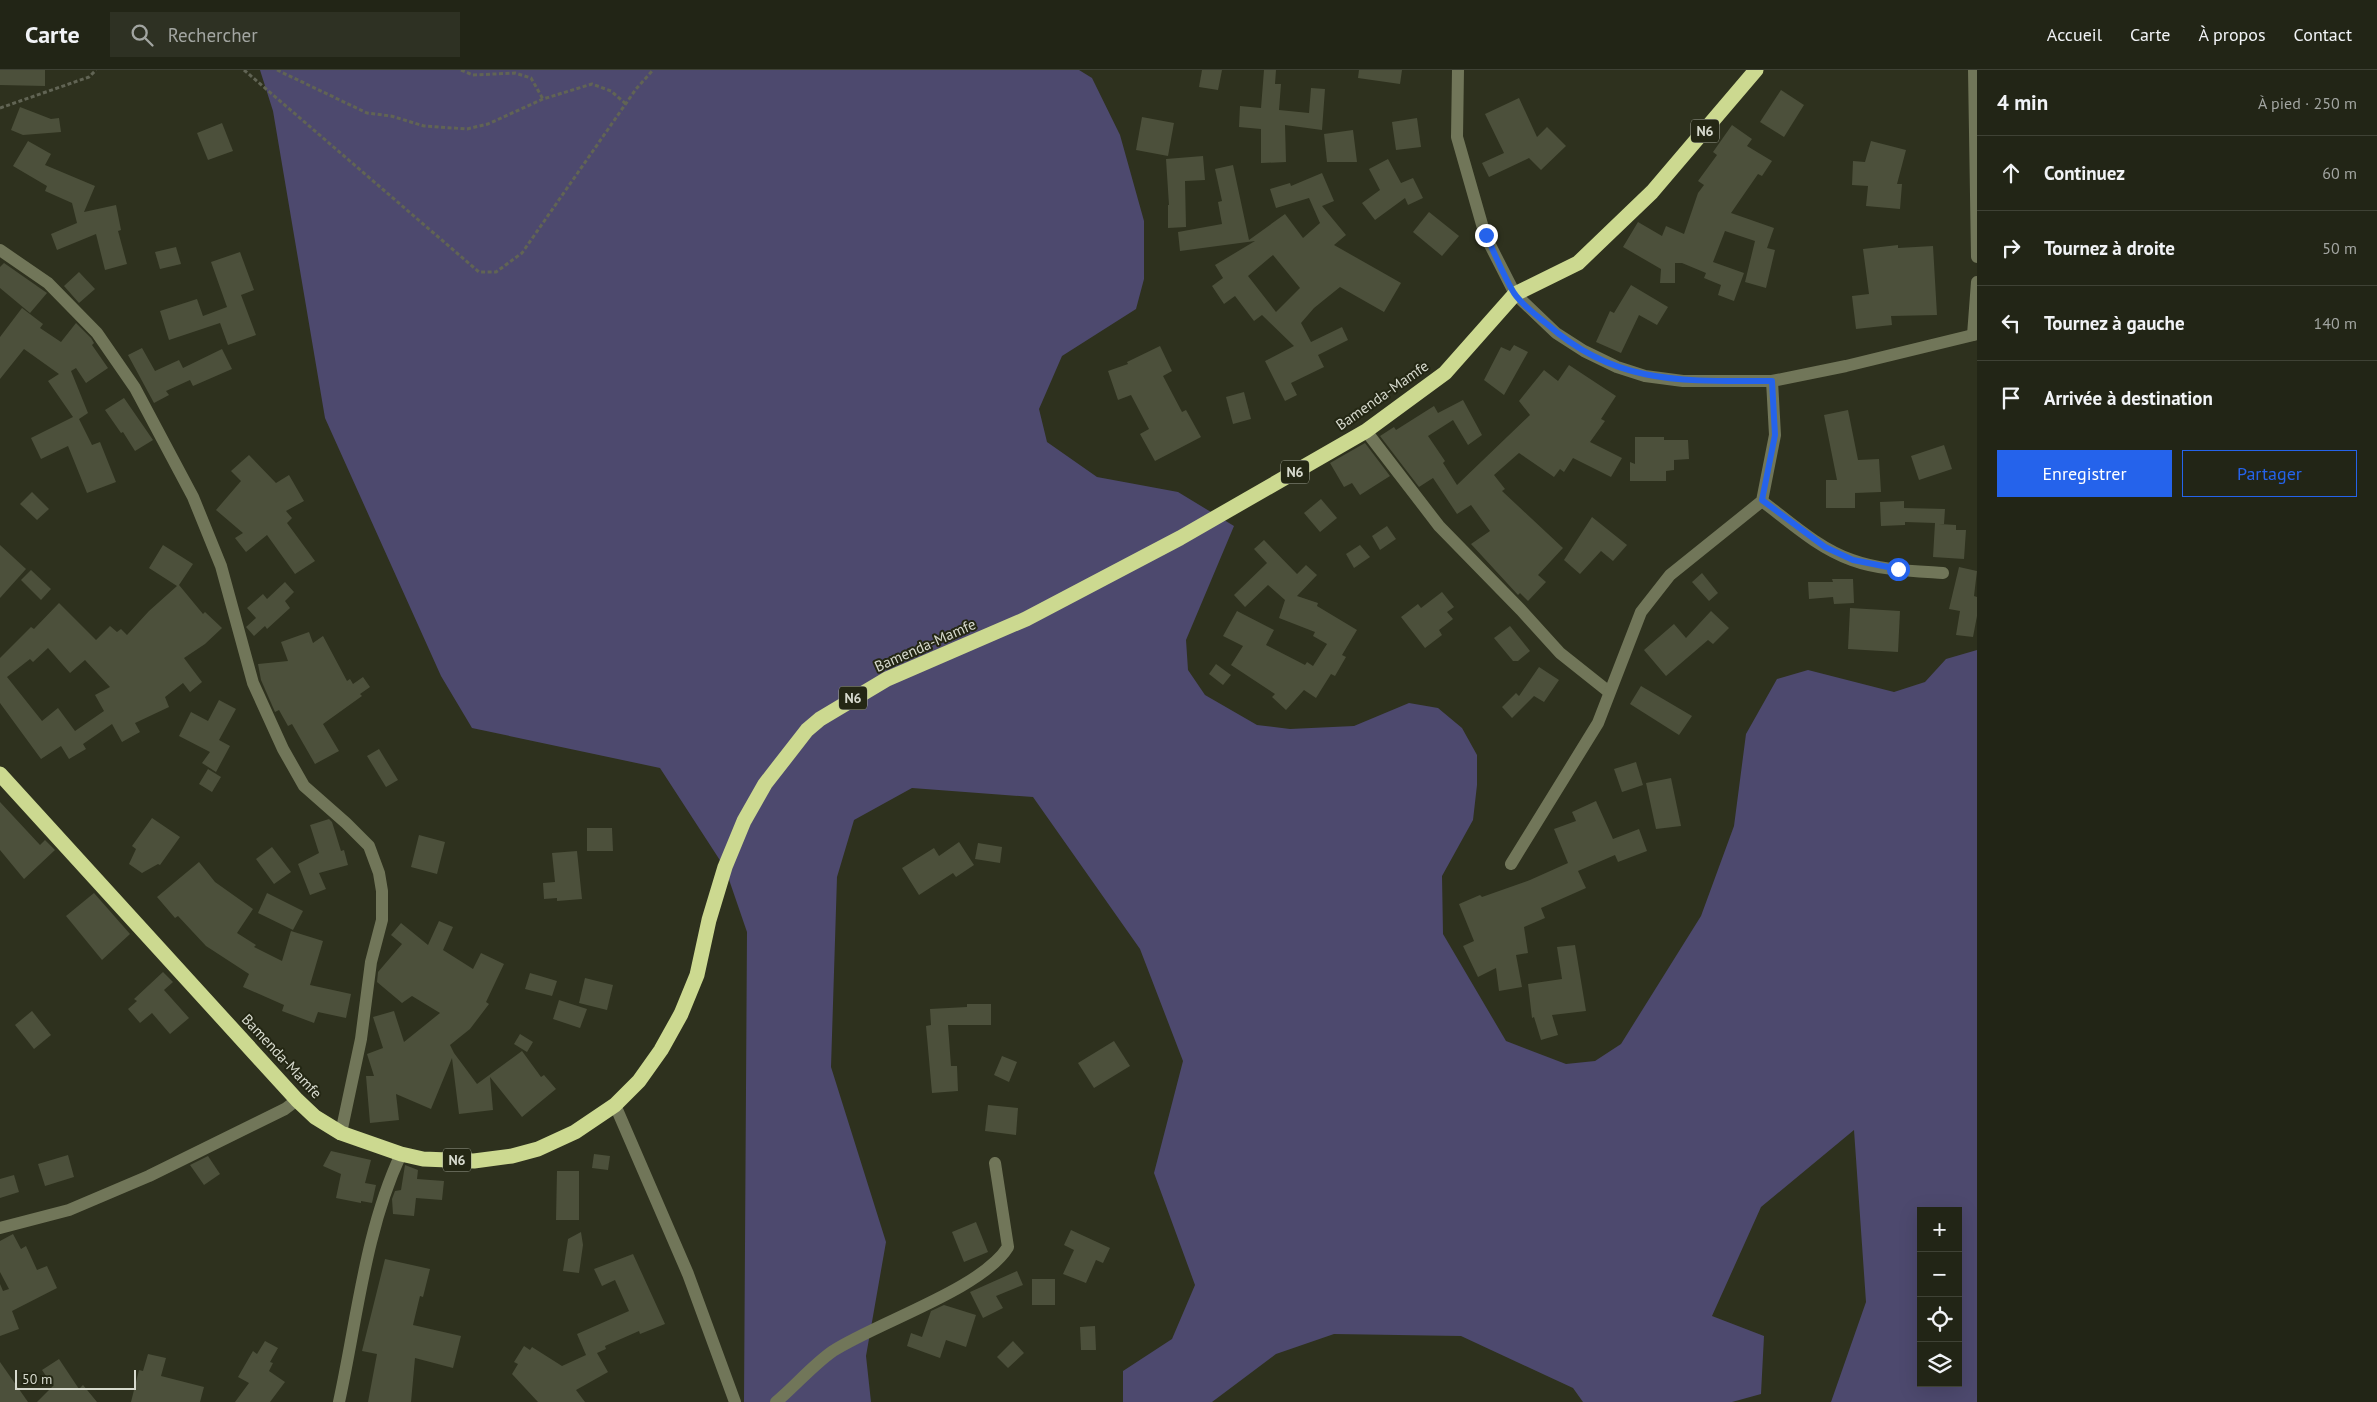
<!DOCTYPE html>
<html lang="fr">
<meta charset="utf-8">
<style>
:root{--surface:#222516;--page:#2e3123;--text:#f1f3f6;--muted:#a2a5a1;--line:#3f4235;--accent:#2563eb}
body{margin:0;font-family:"PT Sans",sans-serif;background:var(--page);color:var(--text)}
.controls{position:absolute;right:15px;bottom:15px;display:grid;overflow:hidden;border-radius:0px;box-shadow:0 5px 20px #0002}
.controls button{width:45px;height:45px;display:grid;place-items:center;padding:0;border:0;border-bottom:1px solid var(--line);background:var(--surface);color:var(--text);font:25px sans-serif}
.scale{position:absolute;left:15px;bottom:12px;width:121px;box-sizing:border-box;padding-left:5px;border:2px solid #d7dace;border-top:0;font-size:14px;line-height:18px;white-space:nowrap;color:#d7dace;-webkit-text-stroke:4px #242714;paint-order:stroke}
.stop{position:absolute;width:15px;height:15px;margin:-11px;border:4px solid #2563eb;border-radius:50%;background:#fff}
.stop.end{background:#2563eb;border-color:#fff;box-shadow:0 1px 5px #0008}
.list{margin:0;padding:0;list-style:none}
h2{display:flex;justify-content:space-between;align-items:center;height:65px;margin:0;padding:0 20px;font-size:21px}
h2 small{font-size:16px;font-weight:400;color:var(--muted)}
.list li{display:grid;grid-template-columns:32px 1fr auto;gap:15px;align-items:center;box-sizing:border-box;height:75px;padding:0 20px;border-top:1px solid var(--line)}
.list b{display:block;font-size:19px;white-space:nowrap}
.list em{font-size:16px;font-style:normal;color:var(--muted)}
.actions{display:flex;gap:10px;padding:15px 20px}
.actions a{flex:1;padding:11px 0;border:1px solid var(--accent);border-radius:0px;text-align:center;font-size:18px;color:var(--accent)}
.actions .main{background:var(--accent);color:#fff}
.icon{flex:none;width:28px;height:28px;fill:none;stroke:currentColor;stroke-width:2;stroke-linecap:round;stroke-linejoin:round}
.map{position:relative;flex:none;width:1977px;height:1332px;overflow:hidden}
header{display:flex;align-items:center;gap:30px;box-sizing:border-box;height:70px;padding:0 25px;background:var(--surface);border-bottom:1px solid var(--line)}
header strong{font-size:24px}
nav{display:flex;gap:28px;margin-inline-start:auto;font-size:18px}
.search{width:350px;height:45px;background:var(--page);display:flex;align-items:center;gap:12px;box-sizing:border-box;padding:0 18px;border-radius:0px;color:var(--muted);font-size:19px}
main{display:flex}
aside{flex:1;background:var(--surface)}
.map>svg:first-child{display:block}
</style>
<header>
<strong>Carte</strong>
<div class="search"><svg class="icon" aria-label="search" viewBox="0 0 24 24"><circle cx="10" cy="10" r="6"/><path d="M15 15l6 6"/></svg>Rechercher</div>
<nav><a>Accueil</a><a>Carte</a><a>À propos</a><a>Contact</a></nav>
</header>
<main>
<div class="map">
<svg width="1977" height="1332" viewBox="0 0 1977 1332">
<rect width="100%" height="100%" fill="#2e311e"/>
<path fill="#4d496e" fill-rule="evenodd" d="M260,0h819l13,8 28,57 24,86v58l-8,30 -74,47 -23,53 8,33 50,35 81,15 56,34 -48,114 2,30 17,25 52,30 33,4 64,-3 55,-23 29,5 24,20 15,27v30l-4,35 -31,56 1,58 63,107 60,23 29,-3 26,-17 80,-128 33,-90 12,-92 31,-55 31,-9 86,22 31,-10 21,-23 31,-9v752h-146l35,-100 -12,-172 -93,77 -49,109 52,20 -3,58 -29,8h-149l-10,-14 -112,-52 -127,-2 -58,20 -64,48h-89v-31l49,-32 23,-54 -41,-112 29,-112 -43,-112 -107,-152 -121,-9 -58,32 -17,57 -6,190 55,175 -20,114 5,46h-127l3,-470 -22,-64 -65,-100 -188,-40 -31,-52 -116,-258 -52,-307zM1921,1141h37v172h-37z"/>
<g fill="#4c503b" fill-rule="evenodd">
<polygon points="0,0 45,0 45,16 0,15"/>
<polygon points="1202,0 1222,0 1218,20 1199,17"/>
<polygon points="1264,0 1276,0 1275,14 1281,14 1279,40 1309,43 1311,18 1325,19 1322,60 1285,55 1286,92 1261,93 1261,59 1239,57 1240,36 1261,38"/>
<polygon points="1359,0 1402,0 1400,14 1358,8"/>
<polygon points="1781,20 1804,35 1784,67 1760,52"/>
<polygon points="1519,28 1537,67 1547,57 1566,76 1541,100 1529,88 1489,107 1482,93 1504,83 1485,44"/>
<polygon points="20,37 51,49 59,48 61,62 23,65 11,60"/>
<polygon points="1142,47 1174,53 1168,86 1136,80"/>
<polygon points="1417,48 1421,77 1396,80 1392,52"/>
<polygon points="222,53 233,81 208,90 197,63"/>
<polygon points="1732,55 1752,69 1747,76 1772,91 1762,106 1758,104 1731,143 1774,158 1767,178 1775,180 1766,218 1745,212 1755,171 1725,161 1713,192 1744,203 1734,231 1718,225 1721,215 1704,208 1706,203 1682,193 1675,193 1675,213 1660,213 1661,199 1623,177 1638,152 1662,166 1666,156 1684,164 1698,123 1704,115 1698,111 1717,85 1713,82"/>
<polygon points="1353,60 1357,92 1327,92 1324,64"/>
<polygon points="28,71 51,84 45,95 95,116 84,142 116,135 121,160 118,161 127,194 105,200 96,164 57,180 51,164 77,153 72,133 45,121 47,116 13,96"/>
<polygon points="1871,71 1906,80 1897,114 1902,114 1900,139 1866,136 1868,116 1852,115 1853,91 1865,92"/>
<polygon points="1203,86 1205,110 1185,111 1186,157 1168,158 1168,135 1169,135 1166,89"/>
<polygon points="1388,89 1401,113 1413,108 1423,128 1408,135 1405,128 1375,150 1362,133 1380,120 1369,99"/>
<path d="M1233,95l16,75 36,-26 18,24 17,-15 -11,-25 -33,10 -6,-19 20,-6 1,3 31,-13 12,28 -12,5 24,29 -12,10 67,38 -17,29 -44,-25 -26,21 -13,15 10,19 31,-15 6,13 -30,15 6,12 -33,16 6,12 -12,6 -20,-40 29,-15 -32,-31 -8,6 -19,-25 -11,8 -12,-18 11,-8 -8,-13 40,-24 -75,10 -2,-19 44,-8 -4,-22 4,-1 -7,-32zM1273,185l27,33 -24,24 -28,-36z"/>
<polygon points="1429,142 1459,166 1442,186 1413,162"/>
<polygon points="1898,175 1898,178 1933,176 1937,245 1891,246 1892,255 1856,259 1852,226 1869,224 1863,179"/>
<polygon points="176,177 181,194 160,199 155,182"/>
<polygon points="240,182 254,220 241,225 256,265 228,275 220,253 169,270 160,241 197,229 203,246 227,237 211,192"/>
<polygon points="4,193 47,223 30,243 0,218 0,197"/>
<polygon points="79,202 95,219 79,233 64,216"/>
<polygon points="1631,215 1668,237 1657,255 1639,245 1621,283 1596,272 1610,241 1614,243"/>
<polygon points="22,238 43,254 40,258 61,272 76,253 91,268 94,273 92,275 108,298 86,313 76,298 71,301 88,343 79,349 92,375 100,372 116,412 87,423 68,376 41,389 31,368 73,347 48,311 59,304 24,279 0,309 0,267"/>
<polygon points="1514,275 1528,282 1504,325 1484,310 1501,277 1510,281"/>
<polygon points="1160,276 1172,301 1163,306 1182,342 1186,340 1201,367 1155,391 1140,364 1149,359 1131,325 1118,330 1108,301 1128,294 1127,292"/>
<polygon points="142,278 155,301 179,290 183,298 222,279 232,299 193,316 190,310 166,321 169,325 154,333 128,285"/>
<polygon points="1569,295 1616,326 1601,349 1605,351 1590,372 1622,388 1611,407 1573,388 1564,402 1560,399 1554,407 1519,383 1494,405 1505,419 1502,421 1563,478 1538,505 1546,512 1528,531 1520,523 1518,525 1471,474 1490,461 1471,435 1457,444 1433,408 1419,417 1380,366 1394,357 1396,360 1434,336 1438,343 1463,330 1482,365 1468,375 1453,350 1428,366 1445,391 1443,393 1457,415 1530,345 1519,331 1544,300 1558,311"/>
<polygon points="1244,322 1251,349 1233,354 1226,327"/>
<polygon points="124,328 153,370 135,381 123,362 121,363 105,340"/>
<polygon points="1848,340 1858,390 1879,389 1881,422 1855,423 1855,438 1826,438 1826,410 1837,410 1824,345"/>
<polygon points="1635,367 1664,367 1664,370 1688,370 1689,389 1674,390 1674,400 1666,401 1666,411 1630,411 1630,392 1635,394"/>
<polygon points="1365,373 1390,406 1360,425 1352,413 1344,417 1330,393"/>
<polygon points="1944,375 1952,399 1919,410 1911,386"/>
<polygon points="249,385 276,413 289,405 304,431 286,441 292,448 287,453 315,491 295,504 267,465 246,482 235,468 243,463 216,440 241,411 231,401"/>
<polygon points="32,422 49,439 37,450 20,434"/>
<polygon points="1321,429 1337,448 1320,462 1304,443"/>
<polygon points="1904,431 1904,438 1945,439 1944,454 1939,454 1956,455 1956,460 1966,460 1964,489 1933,487 1935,453 1905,452 1905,455 1881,456 1880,432"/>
<polygon points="1592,447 1627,475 1613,491 1601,481 1580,504 1564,490"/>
<polygon points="1387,456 1396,469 1380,480 1372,466"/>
<polygon points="1264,470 1297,504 1306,495 1317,505 1297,526 1318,533 1317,536 1357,560 1342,585 1346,587 1335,606 1331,604 1316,628 1304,620 1286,640 1272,627 1275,624 1231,595 1243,576 1223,566 1237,541 1274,560 1266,575 1305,595 1307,592 1313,596 1327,574 1313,566 1315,562 1279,548 1285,530 1268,515 1245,537 1234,525 1267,493 1254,479"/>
<polygon points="0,475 26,499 0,528"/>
<path d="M163,475l30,19 -14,21 24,29 2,-2 17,16 -17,16 -21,14 18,24 -12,10 -7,-9 -18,14 4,10 -34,16 5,9 -18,10 -10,-18 -29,20 3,5 -17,10 -8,-13 -20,13 -41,-56v-45l31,-31 3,2 25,-26 37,37 14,-14 7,6 4,-3 6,6 22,-24 28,-25 -28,-18zM48,578l22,25 15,-13 25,27 -15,8 9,16 -29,20 -17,-23 -16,13 -35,-44 23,-18 3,3z"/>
<polygon points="1360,475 1370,487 1354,498 1346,484"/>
<polygon points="1959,497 1977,501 1974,526 1977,527 1977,546 1973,567 1956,565 1960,541 1949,539"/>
<polygon points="31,500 51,519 41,530 21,510"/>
<polygon points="1702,503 1718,523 1709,531 1692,512"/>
<polygon points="1832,509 1853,509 1854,533 1834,534 1833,527 1809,529 1808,512 1833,512"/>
<polygon points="285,512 294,522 285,531 290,538 267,559 265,556 254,566 246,557 256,548 247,538 263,524 267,529"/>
<polygon points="1442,522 1454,537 1447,542 1453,549 1439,560 1442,565 1425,578 1401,547 1418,534 1421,538"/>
<polygon points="1850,538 1900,541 1898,582 1848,579"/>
<polygon points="1711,541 1729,558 1713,574 1708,570 1666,606 1644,580 1674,554 1686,568"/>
<polygon points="1510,556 1530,581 1518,591 1513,591 1494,568"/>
<polygon points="309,562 313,573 323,566 347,611 350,609 353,614 363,607 370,617 360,624 362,626 323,654 339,681 315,694 292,654 288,656 279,640 275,642 261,610 258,594 288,591 281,572"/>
<polygon points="1216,594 1231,605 1223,615 1209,604"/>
<polygon points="1539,597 1559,610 1544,632 1534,626 1512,648 1502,637 1516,623 1519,626"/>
<polygon points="1641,616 1692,646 1679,665 1630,634"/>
<polygon points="219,630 236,639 219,670 230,676 216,702 202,693 210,682 179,666 191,642 208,651"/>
<polygon points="379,679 398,710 386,717 367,686"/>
<polygon points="1636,692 1643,715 1622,722 1614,699"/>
<polygon points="208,699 221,707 212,722 199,714"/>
<polygon points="1671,708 1681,756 1656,759 1646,713"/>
<polygon points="1596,731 1613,769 1639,759 1647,781 1618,792 1615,785 1578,801 1586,818 1541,838 1545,848 1524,857 1528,883 1516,885 1522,917 1499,921 1496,898 1478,907 1463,876 1474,871 1459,834 1480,825 1482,827 1530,810 1568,793 1554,759 1576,751 1572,742"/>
<polygon points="0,732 40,775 45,770 55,780 24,809 0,780"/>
<polygon points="152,748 180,767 160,795 158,794 142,803 129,794 136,779 132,776"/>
<polygon points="329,749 332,752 341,781 344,780 348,795 319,803 326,819 310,825 298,794 319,783 310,755"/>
<polygon points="587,758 612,758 613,781 587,781"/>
<polygon points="419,765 445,772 437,804 411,797"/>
<polygon points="959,772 974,795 956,807 953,803 919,825 902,798 934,778 939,786"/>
<polygon points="978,773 1002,777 1000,793 975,789"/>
<polygon points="272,777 291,802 274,814 256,789"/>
<polygon points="577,781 582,829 557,831 557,828 544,829 543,813 555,812 552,783"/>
<polygon points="199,792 215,812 253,839 237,863 256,875 254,877 282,891 291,861 323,871 310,915 351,924 346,948 318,942 314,953 282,941 284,935 243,917 249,904 206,876 178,846 175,848 157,827"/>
<polygon points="94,823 130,864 102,890 66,846"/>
<polygon points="267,823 303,841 293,860 258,843"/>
<polygon points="439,851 453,857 443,880 473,899 481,883 504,894 486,932 489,934 470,959 450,975 454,983 477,1014 522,981 541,1007 544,1005 556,1019 522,1047 490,1007 493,1040 459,1044 452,988 431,1039 396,1024 399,1050 370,1053 366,1006 374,1006 367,984 383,978 373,947 394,941 404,972 440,943 412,926 402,933 377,912 378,902 402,874 391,865 401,853 428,875"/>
<polygon points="1575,875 1586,941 1552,945 1558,965 1541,970 1534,947 1532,948 1528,914 1562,909 1557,877"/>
<polygon points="163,902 173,912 164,920 189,948 170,964 152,943 140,953 128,939 137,931 134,929"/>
<polygon points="530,903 557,911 552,926 525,919"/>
<polygon points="585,908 613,915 607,940 579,933"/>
<polygon points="559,930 587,939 580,958 553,949"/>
<polygon points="967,934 991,934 991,955 948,955 951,996 957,996 958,1021 932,1023 926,956 931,955 930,939 967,937"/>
<polygon points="32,941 51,965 34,979 15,955"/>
<polygon points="520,964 533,972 527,982 514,974"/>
<polygon points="1114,971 1130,996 1094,1018 1078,993"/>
<polygon points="1002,986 1017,992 1009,1012 994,1005"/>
<polygon points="988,1035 1018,1038 1016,1065 985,1061"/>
<polygon points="331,1081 371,1090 365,1113 376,1115 372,1133 361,1131 361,1133 336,1128 341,1104 323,1096"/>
<polygon points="594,1084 610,1086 608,1100 592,1098"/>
<polygon points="68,1085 74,1107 45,1116 38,1094"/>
<polygon points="208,1086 220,1104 204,1115 190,1095"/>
<polygon points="405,1095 418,1100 417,1109 444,1111 442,1130 416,1128 414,1146 393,1144 392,1129 395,1121 401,1120"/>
<polygon points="557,1101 579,1101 579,1150 556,1150"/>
<polygon points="14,1105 19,1122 0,1128 0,1109"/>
<polygon points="976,1152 988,1182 964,1192 952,1162"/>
<polygon points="1071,1160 1110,1178 1103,1193 1096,1190 1086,1213 1063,1204 1074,1180 1064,1175"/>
<polygon points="581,1162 583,1175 579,1203 563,1201 568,1169"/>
<polygon points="13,1164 21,1179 26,1176 37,1200 47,1196 57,1218 12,1241 19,1259 0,1266 0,1214 3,1221 9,1219 0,1202 0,1171"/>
<polygon points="633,1184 665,1254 640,1264 639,1261 605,1276 606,1279 597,1283 608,1302 576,1320 585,1332 538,1332 512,1304 518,1294 514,1292 524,1276 530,1280 532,1277 562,1296 586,1285 577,1264 629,1241 615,1210 602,1216 594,1199"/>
<polygon points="385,1189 430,1199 423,1227 420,1226 413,1255 461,1266 453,1298 415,1288 411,1332 368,1332 377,1284 362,1281"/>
<polygon points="1017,1201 1023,1215 996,1226 1003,1238 983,1248 970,1222"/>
<rect x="1032" y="1209" width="23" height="26"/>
<polygon points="944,1235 976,1245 966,1277 946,1270 940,1288 907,1276 911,1263 922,1267 931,1241"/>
<polygon points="1095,1256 1096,1280 1081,1280 1080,1257"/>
<polygon points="265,1271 278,1278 270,1292 273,1293 269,1301 285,1312 270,1332 235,1332 249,1313 238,1307 253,1281 257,1284"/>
<polygon points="1013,1271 1024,1283 1008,1298 997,1287"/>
<polygon points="148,1284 166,1288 161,1306 204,1317 200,1332 131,1332 139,1300 143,1301"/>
<polygon points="59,1289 79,1319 83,1315 97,1332 37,1332 53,1316 42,1300"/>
<polygon points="0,1292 28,1332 0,1332"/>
</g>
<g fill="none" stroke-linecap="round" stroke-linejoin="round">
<g stroke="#616454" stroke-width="3" stroke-dasharray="4 2.5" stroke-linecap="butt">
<polyline points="244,0 479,202 496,202 522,183 636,19 653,0"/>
<polyline points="277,0 367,43 391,46 424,56 467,59 488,54 543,29 592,14 611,21 626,34"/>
<polyline points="461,0 473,5 515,3 531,8 543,29"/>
<polyline points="0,38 89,7 96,0"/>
</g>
<g stroke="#717659" stroke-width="12">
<polyline points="1458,0 1457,67 1485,165 1515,224 1556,263 1584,281 1617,297 1645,306 1683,311 1772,311 1846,296 1977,264"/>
<polyline points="1974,0 1977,187"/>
<polyline points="0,180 48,213 97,263 135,318 193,427 221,496 253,613 283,679 304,716 346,753 369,776 379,803 382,821 382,850 371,892 361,969 341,1063"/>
<polyline points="1973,265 1977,212"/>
<polyline points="1366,361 1439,456 1521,540 1560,583 1609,622"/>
<path d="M1762,431c28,21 56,47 90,59 27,10 61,11 91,13"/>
<polyline points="1511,794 1598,653 1641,542 1670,505 1762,431 1775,365 1772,311"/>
<polyline points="615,1035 688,1204 735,1332"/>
<polyline points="0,1158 69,1140 149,1106 285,1039 297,1030"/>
<path d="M339,1332c18,-82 26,-171 62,-248"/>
<path d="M776,1332c18,-15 38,-38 57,-51 45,-29 149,-62 175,-104l-13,-84"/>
</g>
<polyline stroke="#ccd990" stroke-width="15" points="0,704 297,1030 315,1047 341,1063 401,1084 423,1089 474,1091 512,1086 538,1079 575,1062 615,1035 639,1011 661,980 681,944 697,905 709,850 725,797 744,751 765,714 807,660 820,649 887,609 1026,549 1180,468 1366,361 1445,303 1515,224 1578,193 1652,122 1756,0"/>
</g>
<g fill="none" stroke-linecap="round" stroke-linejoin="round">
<path stroke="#2563eb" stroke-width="6" d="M1486,165c9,19 17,40 28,58 8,12 22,22 33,31 69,62 139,57 225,57l3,54 -13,65 63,47 28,13 45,9"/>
</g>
<g text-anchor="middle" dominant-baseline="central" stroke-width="4" stroke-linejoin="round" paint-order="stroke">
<g fill="#242714" stroke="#a1a496" stroke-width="1">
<rect x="1691" y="49.5" width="28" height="23" rx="4"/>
<rect x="1281" y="390.5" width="28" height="23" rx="4"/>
<rect x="839" y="616.5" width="28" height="23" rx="4"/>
<rect x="443" y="1078.5" width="28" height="23" rx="4"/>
</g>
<g font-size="14" font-weight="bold" fill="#d7dace">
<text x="1705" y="61">N6</text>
<text x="1295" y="402">N6</text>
<text x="853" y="628">N6</text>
<text x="457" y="1090">N6</text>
</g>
<g font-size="15" fill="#d7dace" stroke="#242714">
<text transform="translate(1382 325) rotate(-35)">Bamenda-Mamfe</text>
<text transform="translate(925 575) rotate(-24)">Bamenda-Mamfe</text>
<text transform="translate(282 986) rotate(47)">Bamenda-Mamfe</text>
</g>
</g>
</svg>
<div class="controls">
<button>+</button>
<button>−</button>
<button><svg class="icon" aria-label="locate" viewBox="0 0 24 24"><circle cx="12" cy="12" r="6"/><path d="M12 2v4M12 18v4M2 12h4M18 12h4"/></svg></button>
<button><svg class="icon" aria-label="layers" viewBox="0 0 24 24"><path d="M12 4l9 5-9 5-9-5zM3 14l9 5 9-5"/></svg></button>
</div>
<div class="scale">50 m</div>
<div class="stop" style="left:1898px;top:499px"></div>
<div class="stop end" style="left:1486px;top:165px"></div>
</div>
<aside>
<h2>4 min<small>À pied · 250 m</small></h2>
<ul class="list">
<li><svg class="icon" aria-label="ahead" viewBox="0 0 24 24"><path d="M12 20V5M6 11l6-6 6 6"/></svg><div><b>Continuez</b></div><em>60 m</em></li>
<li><svg class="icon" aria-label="right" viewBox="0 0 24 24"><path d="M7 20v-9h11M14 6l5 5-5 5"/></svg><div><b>Tournez à droite</b></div><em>50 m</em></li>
<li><svg class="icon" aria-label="left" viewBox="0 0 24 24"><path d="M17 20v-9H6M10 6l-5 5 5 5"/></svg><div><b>Tournez à gauche</b></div><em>140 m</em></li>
<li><svg class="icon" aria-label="arrive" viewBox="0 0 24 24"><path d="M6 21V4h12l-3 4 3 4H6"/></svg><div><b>Arrivée à destination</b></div></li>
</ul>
<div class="actions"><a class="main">Enregistrer</a><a>Partager</a></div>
</aside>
</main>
